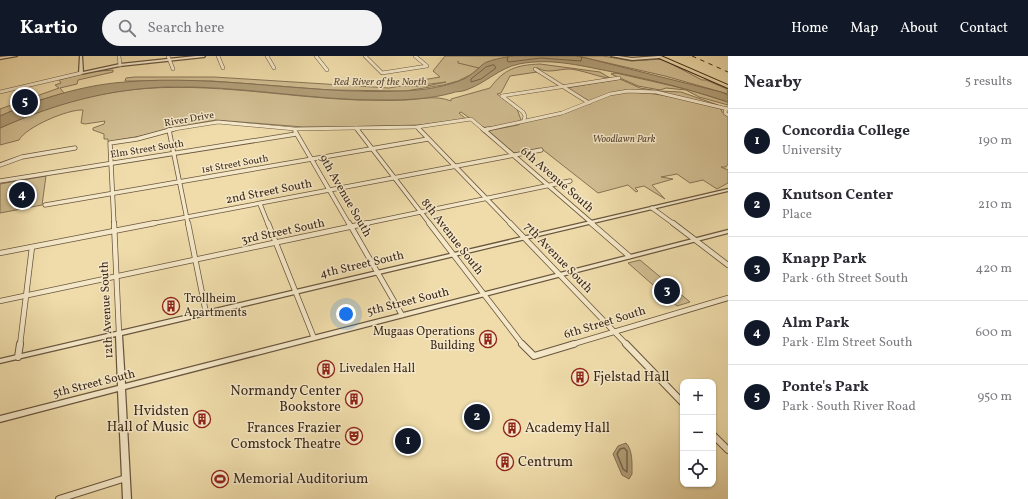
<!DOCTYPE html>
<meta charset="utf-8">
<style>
:root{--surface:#fff;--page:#f2f2f3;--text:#2b2b33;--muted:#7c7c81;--line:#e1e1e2;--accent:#111827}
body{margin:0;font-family:Vollkorn,serif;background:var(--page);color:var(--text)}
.controls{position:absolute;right:12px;bottom:12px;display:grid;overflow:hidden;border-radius:8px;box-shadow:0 1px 3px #0004}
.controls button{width:36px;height:36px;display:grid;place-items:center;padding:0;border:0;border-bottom:1px solid var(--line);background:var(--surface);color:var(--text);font:20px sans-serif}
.you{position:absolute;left:346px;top:258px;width:14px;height:14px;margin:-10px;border:3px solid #fff;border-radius:50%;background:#1a73e8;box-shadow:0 0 0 6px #1a73e833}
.badge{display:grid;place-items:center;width:26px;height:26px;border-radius:50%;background:var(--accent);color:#fff;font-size:13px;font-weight:700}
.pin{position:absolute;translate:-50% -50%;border:2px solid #fff;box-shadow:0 1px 4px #0006}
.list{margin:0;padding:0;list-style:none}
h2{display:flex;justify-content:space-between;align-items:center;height:52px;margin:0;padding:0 16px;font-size:17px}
h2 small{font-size:13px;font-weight:400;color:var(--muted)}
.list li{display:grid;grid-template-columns:26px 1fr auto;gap:12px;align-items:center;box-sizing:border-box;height:64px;padding:0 16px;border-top:1px solid var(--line)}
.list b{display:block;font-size:15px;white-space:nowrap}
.list p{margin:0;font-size:13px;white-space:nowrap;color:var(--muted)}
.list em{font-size:13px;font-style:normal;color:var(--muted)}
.icon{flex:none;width:22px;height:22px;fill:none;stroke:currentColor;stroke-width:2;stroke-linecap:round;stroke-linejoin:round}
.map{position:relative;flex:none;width:728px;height:443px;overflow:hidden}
header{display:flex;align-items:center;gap:24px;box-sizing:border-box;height:56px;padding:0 20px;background:var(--accent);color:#fff}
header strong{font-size:19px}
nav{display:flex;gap:22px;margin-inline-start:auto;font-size:14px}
.search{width:280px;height:36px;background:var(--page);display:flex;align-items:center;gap:10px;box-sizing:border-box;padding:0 14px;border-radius:22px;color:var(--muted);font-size:15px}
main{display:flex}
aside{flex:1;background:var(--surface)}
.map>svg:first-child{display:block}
</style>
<header>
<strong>Kartio</strong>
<div class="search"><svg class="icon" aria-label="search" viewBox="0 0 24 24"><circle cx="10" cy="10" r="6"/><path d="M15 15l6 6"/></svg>Search here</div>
<nav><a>Home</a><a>Map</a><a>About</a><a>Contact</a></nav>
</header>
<main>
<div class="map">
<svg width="728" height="443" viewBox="0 0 728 443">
<rect width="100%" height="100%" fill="#efdcaa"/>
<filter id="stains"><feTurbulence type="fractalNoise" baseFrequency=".005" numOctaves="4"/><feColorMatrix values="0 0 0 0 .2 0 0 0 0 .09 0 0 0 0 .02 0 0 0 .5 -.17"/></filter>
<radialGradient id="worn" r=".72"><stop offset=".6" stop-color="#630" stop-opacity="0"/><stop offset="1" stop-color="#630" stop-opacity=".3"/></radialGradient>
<g fill="#d1be92" stroke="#867456">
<polygon points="445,0 514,0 486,7 472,18 458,25 443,29 405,35 330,34 212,25 125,25 126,22 135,21 214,21 389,32 401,30 427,30 446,26 414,30 411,26 440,21 433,15"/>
<polygon points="577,0 603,0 631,5 662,3 702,24 706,24 727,33 728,38 665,20"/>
<path d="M540,8l60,8 10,6c-5,1 -31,-9 -41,-9 -10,0 -22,5 -31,-1l-5,1 4,3 -27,4 -9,17 -4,1 20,15 4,11 -6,3 -31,5 -23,-16 -2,1 7,6 -46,6 -85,2h-32l-87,-7 -39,7 -36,9 -33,6v-3h-4v-5l-11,-4v-2l11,-4 1,-3 -20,3 -4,-1 2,-13c-15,-1 -57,17 -64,30l-19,5v-17c38,-17 75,-30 115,-36 81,-13 163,5 243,8 16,0 32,1 48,0 16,-1 30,-5 45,1v-2l39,-11c14,-19 26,-23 50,-24z"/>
<polygon points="113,14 113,16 78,24 77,28 60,32 64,37 30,47 0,60 0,53 59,32 55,29 61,27 59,24 88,16"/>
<polygon points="616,17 690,34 728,46 728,49 699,41 686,34 666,32 660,34 638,30 611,18"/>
<polygon points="620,23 640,32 659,35 681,36 718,49 646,35 610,37 589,45 566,32"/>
<path d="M625,36c33,0 63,8 95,16l3,5 5,3v48l-2,3h-5l7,3v13l-11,6 -14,-9 -13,3 -13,-9 -16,3 12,2 -21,6 13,14 -21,-13 -9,2 3,3 -2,1 -8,-7 -30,8 -56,-44 -28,4 -27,-22 31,-6 7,-4 41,-8 45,-19z"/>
<polygon points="46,120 42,149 0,157 0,128"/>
<polygon points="640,204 690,246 677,250 628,207"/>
</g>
<g fill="#b29f79" stroke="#837053">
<path d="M514,0h61l11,2 135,34 7,3v7c-39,-13 -79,-23 -120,-31 -30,-6 -59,-13 -89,-7 -20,4 -33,19 -53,26 -4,2 -10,1 -14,3 -22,6 -45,7 -67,7 -73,1 -145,-15 -218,-13 -59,2 -113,17 -167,41v-12c39,-17 82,-31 125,-34 93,-8 186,13 279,9 20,-1 43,-4 62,-13 6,-4 12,-9 16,-13 5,-5 24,-8 32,-9z"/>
<path d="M626,387c7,7 6,22 6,31l-3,5 -7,-4 -9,-21 5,-8z"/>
</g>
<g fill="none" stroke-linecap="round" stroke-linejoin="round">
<g stroke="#77644a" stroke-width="1">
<polyline points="508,0 507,5 509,6 541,2 581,5 582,0"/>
<polygon points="494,9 496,12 481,23 471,26 471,23 486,11"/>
</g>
<polygon stroke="#77644a" stroke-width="1.5" points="624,392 627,395 627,416 623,413 617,398 620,393"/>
<polyline stroke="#837053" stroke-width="1" points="458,5 458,7 479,12"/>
<g stroke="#69563f" stroke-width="4">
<g id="minor-far3">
<polyline points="119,0 120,9"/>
<polyline points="168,0 173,13"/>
<polyline points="218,0 223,12"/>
<polyline points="267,0 274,12"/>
<polyline points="316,0 327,14"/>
<polyline points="365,0 382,17 427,10 415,0"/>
<polyline points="535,13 589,47"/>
<polyline points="0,36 81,17"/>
<polyline points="502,40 619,22"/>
<polyline points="502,40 523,56 525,60 524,64"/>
<polyline points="726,52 725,57 728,59"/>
<polyline points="417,71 420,74"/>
<polyline points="356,72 358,74"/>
<polyline points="168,74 218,66 295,73 417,71 471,63 484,74"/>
<polyline points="484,74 562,57 610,38 628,35 656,36 728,53"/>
</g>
</g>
<g stroke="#69563f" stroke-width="5">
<g id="minor-far2">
<polyline points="357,73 430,168"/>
<polyline points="419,73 511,168"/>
<polyline points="483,73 593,168"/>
<polyline points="169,74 188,168"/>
<polyline points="484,74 488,73"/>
<polyline points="295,75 349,168"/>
<polyline points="0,109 22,101 75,92"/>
<polyline points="0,125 296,78"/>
<polyline points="260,148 268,168"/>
<polyline points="45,149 428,83"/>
<polyline points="652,152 674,168"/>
<polyline points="114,168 110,87 137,83 174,73"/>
<polyline points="150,168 541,94"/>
<polyline points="363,168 570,125"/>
</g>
</g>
<g stroke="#69563f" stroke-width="6">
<g id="minor-far1">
<polyline points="114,167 119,277"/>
<polyline points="188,167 206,257"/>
<polyline points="268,167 314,282"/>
<polyline points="349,167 402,259"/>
<polyline points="429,167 523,289"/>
<polyline points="510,167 627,289"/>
<polyline points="591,167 629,200"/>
<polyline points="673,167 728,209"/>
<polyline points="0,197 155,167"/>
<polyline points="0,245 368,167"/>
<polyline points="20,289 32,191"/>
<polyline points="570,289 728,242"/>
</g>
</g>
<g stroke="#69563f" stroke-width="8">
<g id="minor">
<polyline points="522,288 534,300 574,288"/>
<polyline points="626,288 683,347"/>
<polyline points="18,301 20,288"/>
<polyline points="713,379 728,394"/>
<polyline points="59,443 126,422"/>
</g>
</g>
<g stroke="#69563f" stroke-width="2.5">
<g id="tertiary">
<polygon points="9,0 17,0 0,3 0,1"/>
<polygon points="80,0 82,0 83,16 120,8 196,0 205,0 204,1 120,10 81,18 79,17"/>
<polygon points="611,0 618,0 632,2 659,0 660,1 659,2 632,4"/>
<polygon points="728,133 728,135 122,279 125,328 728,174 728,177 125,333 131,443 123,443 118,335 0,366 0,360 118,330 116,280 0,307 0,303"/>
</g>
</g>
<g stroke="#3c291b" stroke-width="2">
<polygon id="primary" points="659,0 661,0 728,29 728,32 659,2"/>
</g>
<use href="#minor-far3" stroke="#f5e8c8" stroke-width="3"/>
<use href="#minor-far2" stroke="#f5e8c8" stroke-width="3.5"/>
<use href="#minor-far1" stroke="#f5e8c8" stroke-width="4.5"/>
<use href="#minor" stroke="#f5e8c8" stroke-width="6"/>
<use href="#tertiary" fill="#f5e8c8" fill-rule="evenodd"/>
<use href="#primary" fill="#efdcaa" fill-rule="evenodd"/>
<polyline stroke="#3c291b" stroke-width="1" stroke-dasharray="4.5 4.5" stroke-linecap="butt" points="692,0 728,16"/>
</g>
<defs>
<g id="building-ring" transform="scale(0.9)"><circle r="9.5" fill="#f5e8c8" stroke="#8f2418" stroke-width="1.5"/><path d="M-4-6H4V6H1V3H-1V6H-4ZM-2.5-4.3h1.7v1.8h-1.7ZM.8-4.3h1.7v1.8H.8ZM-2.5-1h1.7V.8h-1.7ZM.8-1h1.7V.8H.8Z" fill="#8f2418"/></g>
<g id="theatre-ring" transform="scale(0.9)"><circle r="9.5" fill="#f5e8c8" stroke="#8f2418" stroke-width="1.5"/><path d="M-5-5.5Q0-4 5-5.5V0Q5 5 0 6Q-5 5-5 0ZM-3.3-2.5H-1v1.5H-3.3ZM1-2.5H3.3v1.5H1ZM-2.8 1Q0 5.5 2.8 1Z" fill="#8f2418"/></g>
<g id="stadium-ring" transform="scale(0.9)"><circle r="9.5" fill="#f5e8c8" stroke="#8f2418" stroke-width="1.5"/><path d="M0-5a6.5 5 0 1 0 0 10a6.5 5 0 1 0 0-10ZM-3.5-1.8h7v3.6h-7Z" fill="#8f2418"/></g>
</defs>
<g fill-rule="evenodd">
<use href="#building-ring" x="171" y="250"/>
<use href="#building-ring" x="488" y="283"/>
<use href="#building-ring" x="326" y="313"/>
<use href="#building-ring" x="580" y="321"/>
<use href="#building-ring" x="354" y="343"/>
<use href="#building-ring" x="202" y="363"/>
<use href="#building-ring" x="512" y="372"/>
<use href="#theatre-ring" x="354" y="380"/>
<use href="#building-ring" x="505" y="406"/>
<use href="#stadium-ring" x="220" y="423"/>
</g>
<g text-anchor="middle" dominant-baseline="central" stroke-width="3" stroke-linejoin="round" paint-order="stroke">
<g font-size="10" fill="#3c291b" stroke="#f5e8c8">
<text transform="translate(189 63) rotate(-10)">River Drive</text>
<text transform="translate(147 93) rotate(-9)">Elm Street South</text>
<text transform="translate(235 108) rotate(-10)">1st Street South</text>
</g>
<g font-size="10" font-style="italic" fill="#5a4733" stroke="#f5e8c8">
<text x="624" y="83">Woodlawn Park</text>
</g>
<g font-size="11" font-style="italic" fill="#5f4c37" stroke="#f5e8c8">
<text x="380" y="26">Red River of the North</text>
</g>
<g font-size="12" fill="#3c291b" stroke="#f5e8c8">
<text transform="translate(557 124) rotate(41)">6th Avenue South</text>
<text transform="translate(269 136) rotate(-11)">2nd Street South</text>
<text transform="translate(345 140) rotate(60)">9th Avenue South</text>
<text transform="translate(283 176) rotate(-12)">3rd Street South</text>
<text transform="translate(452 181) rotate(52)">8th Avenue South</text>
<text transform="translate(558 202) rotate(46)">7th Avenue South</text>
<text transform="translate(362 209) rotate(-13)">4th Street South</text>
<text transform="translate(408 246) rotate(-14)">5th Street South</text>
<text transform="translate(107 254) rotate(-93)">12th Avenue South</text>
<text transform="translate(605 267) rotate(-17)">6th Street South</text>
<text transform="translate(94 328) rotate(-14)">5th Street South</text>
</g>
<g font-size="12" fill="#3c291b" stroke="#f5e8c8" text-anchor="start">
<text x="184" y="243">Trollheim<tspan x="184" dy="14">Apartments</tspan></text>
<text x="475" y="276" text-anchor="end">Mugaas Operations<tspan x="475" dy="14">Building</tspan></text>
<text x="339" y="313">Livedalen Hall</text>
</g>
<g font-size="14" fill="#3c291b" stroke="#f5e8c8" text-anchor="start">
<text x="593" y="321">Fjelstad Hall</text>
<text x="341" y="335" text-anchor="end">Normandy Center<tspan x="341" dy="16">Bookstore</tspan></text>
<text x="189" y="355" text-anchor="end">Hvidsten<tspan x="189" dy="16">Hall of Music</tspan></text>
<text x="341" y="372" text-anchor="end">Frances Frazier<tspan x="341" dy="16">Comstock Theatre</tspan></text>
<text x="525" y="372">Academy Hall</text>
<text x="518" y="406">Centrum</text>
<text x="233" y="423">Memorial Auditorium</text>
</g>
</g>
<rect width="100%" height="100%" filter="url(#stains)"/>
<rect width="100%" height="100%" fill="url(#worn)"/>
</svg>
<div class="controls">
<button>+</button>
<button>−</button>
<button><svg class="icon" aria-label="locate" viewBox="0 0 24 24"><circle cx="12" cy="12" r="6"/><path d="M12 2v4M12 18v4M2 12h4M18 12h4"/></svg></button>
</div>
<div class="you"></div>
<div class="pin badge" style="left:408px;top:385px">1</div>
<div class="pin badge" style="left:477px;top:361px">2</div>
<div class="pin badge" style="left:667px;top:235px">3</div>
<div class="pin badge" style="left:22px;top:139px">4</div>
<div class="pin badge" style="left:25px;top:46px">5</div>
</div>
<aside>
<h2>Nearby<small>5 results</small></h2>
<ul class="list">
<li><span class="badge">1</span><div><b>Concordia College</b><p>University</p></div><em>190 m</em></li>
<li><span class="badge">2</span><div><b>Knutson Center</b><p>Place</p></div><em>210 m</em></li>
<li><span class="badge">3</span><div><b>Knapp Park</b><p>Park · 6th Street South</p></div><em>420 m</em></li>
<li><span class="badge">4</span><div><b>Alm Park</b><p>Park · Elm Street South</p></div><em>600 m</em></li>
<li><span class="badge">5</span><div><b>Ponte's Park</b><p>Park · South River Road</p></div><em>950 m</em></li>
</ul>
</aside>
</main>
